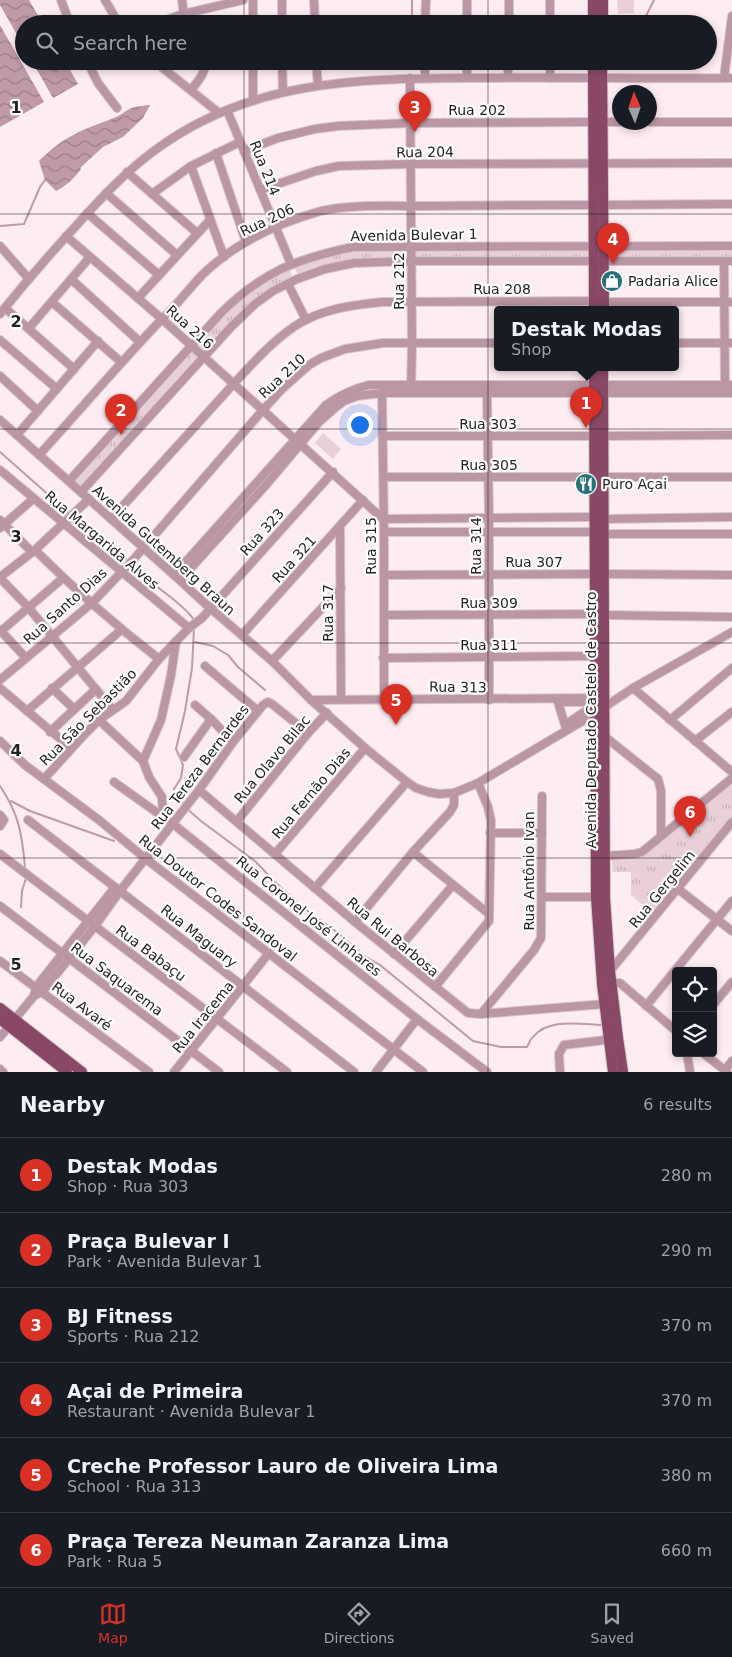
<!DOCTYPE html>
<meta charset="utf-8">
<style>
:root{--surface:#171b24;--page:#242831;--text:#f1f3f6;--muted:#9ea1a6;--line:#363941;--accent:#d93025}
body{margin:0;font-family:"DejaVu Sans",sans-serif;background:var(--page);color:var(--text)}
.controls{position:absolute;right:15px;bottom:15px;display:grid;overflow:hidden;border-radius:5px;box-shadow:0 2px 8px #0003}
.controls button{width:45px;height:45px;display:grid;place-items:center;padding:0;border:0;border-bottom:1px solid var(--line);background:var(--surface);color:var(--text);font:25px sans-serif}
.compass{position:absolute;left:612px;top:85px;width:45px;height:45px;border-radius:50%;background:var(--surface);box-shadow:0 2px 8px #0003;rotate:358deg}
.you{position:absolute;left:359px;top:424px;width:18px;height:18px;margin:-12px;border:4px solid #fff;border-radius:50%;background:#1a73e8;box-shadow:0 0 0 8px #1a73e833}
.badge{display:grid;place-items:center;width:32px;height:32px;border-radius:50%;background:var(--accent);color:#fff;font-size:16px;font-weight:700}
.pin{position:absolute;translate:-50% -41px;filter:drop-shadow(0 1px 2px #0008)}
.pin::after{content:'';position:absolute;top:26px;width:18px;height:15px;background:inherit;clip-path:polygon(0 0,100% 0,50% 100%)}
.popup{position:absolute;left:494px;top:306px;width:185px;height:65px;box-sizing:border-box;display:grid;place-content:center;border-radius:5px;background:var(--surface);filter:drop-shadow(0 1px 4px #0005);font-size:16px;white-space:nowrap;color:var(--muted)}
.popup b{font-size:19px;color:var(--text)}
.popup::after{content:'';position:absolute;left:50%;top:100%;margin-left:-10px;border:10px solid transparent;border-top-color:var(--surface)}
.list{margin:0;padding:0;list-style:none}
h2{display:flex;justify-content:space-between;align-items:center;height:65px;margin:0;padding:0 20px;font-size:21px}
h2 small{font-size:16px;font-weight:400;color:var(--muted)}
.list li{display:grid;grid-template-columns:32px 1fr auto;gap:15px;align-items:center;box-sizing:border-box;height:75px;padding:0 20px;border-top:1px solid var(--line)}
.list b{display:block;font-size:19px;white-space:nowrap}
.list p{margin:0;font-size:16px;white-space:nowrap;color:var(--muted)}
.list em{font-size:16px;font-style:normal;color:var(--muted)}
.icon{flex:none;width:28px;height:28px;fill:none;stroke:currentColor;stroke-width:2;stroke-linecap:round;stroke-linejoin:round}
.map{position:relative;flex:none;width:732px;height:1072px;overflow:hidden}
.search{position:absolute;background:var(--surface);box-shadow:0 2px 8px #0003;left:15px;right:15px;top:15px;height:55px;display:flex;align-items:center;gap:12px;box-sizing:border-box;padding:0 18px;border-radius:28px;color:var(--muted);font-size:19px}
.sheet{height:515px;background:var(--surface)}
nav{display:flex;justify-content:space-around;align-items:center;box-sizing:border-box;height:70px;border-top:1px solid var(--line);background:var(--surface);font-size:14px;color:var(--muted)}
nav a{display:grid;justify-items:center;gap:2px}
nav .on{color:var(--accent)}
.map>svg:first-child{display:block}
</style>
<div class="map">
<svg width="732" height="1072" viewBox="0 0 732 1072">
<defs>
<pattern id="park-tufts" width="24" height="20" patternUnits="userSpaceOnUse" patternTransform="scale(1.25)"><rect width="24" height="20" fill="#e8cfd8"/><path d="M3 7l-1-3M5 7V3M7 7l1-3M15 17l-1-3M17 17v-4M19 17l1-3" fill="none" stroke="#c7b1b9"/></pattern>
<pattern id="water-waves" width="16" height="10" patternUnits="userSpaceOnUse" patternTransform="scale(1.25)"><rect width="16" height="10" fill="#c09aa9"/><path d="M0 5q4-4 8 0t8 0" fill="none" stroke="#9c7d89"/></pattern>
</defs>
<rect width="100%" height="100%" fill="#fdecf2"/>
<g fill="#e8cfd8">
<polygon points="617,0 634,0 634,13 618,14"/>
<polygon points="323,433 341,449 333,459 315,443"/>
</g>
<g fill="url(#park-tufts)">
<polygon points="732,247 732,258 608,258 608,248"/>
<polygon points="408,248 408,259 357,260 298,276 294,265 354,249"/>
<rect x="416" y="248" width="175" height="11"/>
<polygon points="288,268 293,278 285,282 204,352 195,345 228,309 263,283"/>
<polygon points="192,350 200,357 82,488 74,480"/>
<polygon points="732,783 732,816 652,913 631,895 631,872 613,872 612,860 640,858"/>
</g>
<g fill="url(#water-waves)">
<polygon points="0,0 29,0 43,24 24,24 24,47 0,5"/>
<polygon points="0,25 44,102 0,127"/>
<polygon points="32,61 65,61 78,84 53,98"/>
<path d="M150,105l-7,13 -20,19 -20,10 -23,21 1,1c-6,9 -15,17 -25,22l-11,-11 -6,-19c25,-25 43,-31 75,-43 6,-2 11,-7 17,-10 6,-2 13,-2 19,-3z"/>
</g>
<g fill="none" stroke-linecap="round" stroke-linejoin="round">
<g stroke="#c09aa9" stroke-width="2">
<polyline points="412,24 412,0"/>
<polyline points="642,24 654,0"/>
<polyline points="615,66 620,61"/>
<polyline points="411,67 411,61"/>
<polyline points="0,226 24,224 40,187 45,180"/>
<polyline points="0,452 51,497 67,513"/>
<polyline points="75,519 127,560"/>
<path d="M134,565c7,7 13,13 21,20 12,10 30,21 39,35"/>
<polyline points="195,642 213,646 228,655 238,667 265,690"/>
<path d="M0,786c19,28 22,48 25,81"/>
<polyline points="11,801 30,811 114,841"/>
<polyline points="183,804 174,793 174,789 181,778 183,765 176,749 185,711 192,668 194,628"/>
<path d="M186,808l15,13 55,41 17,18 28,26 37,27 25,22 17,10 93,76 28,6h26c2,-3 3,-8 6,-10 15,-19 47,-13 68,-12"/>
<polyline points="21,907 22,891 26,878"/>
</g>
<g stroke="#d6c7cc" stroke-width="10">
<g id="minor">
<polyline points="61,0 70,24"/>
<polyline points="105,0 119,24"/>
<polyline points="182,0 185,24"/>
<polyline points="282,0 282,24"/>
<polyline points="314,0 315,24"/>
<polyline points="467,0 467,24"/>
<polyline points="550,0 550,24"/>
<polyline points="315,21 342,21"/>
<polyline points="155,24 183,14 243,0"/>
<polyline points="253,24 253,0"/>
<polyline points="425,24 426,0"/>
<polyline points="509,24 509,0"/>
<polyline points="87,61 98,83 117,108"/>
<polyline points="154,61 219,113"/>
<polyline points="282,61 283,92"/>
<polyline points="316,61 318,85"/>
<polyline points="467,61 467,78"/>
<polyline points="550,61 550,78"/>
<polyline points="508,77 508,61"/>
<polyline points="410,78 412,344 411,389"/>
<polyline points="425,78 425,61"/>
<polyline points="724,78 732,16"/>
<path d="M191,90c7,-9 15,-17 14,-29"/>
<polyline points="253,101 253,61"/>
<polyline points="227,110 291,264"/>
<polyline points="602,122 620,122"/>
<polyline points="650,122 732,122"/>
<polyline points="244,151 278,138 315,129 338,126 410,123 593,122"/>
<polyline points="216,153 246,242"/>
<polyline points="191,166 224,257"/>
<polyline points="127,172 197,233"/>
<polyline points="260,190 316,171 339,166 410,164 732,163"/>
<polyline points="106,193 177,255"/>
<polyline points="152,194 191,166 240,142"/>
<polyline points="603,205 732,204"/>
<polyline points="87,213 159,275"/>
<polyline points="66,236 162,319 383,519 594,517"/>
<polyline points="0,246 29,279"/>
<polyline points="724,261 725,388"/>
<polyline points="71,279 140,342"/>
<polyline points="288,284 306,320"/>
<polyline points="138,298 210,220"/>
<polyline points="52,302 121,362"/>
<polyline points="604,302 732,302"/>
<polyline points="5,308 74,369"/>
<path d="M0,314c24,-30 49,-59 75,-87 26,-29 52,-57 83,-79 98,-71 208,-69 323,-70 84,-1 167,1 251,0"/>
<polyline points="29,328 90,257"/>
<polyline points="0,340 57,389"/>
<polyline points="675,343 732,343"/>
<polyline points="0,376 38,411"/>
<polyline points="382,393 384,532 384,699"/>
<polyline points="487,393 489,519 489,700"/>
<polyline points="0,420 174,575 210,608 272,661 311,700 365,748 407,782 416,788 428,792 439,794 454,793 478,783 591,716 633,688 732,632"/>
<polyline points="17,435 98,341"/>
<polyline points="383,436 594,436"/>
<polyline points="604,436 732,435"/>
<path d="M39,455c41,-45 80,-91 122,-135 15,-14 27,-30 41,-45 32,-31 76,-52 119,-64 28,-7 72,-5 102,-5 57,-1 114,-1 170,-1"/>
<polyline points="0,470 189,628"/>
<polyline points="384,477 732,477"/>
<path d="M69,481l151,-167c42,-42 76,-55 133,-67l379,-1"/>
<polyline points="81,492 232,326 255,304 273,291 297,279 325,269 354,263 411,261 732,261"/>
<path d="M111,519c36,-40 72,-79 108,-119 22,-24 49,-56 76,-74 26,-17 57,-21 87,-24l212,-1"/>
<polyline points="605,519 732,517"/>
<polyline points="0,520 32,552"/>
<polyline points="340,527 341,699"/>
<polyline points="0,528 33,499"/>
<polyline points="384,532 594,532"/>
<polyline points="605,534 732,534"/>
<path d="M35,550c39,39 80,75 124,109"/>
<polyline points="605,574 732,575"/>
<path d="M174,575l152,-170c14,-10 26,-16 43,-20h363"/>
<polyline points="384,575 595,574"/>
<polyline points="0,577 35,550 89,499"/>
<polyline points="0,578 28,607 113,710"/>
<polyline points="180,580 266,485 319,422 336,407 344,401 357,396 382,393 732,393"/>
<polyline points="384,615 595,614"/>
<polyline points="605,615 732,617"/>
<polyline points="0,630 26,658"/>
<polyline points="0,632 63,578"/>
<polyline points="242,635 363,500"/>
<polyline points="383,658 595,656"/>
<polyline points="272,661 341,588"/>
<polyline points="205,666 258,711"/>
<polyline points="0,680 92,603 133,560 262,411 282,389 309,365 321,358 345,349 383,343 497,343"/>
<polyline points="0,688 71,748"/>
<polyline points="52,688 74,709"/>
<polyline points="633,688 732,772"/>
<polyline points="311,700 599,698"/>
<polygon points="558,702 585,702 590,704 590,708 565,725"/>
<polyline points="195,705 211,719 233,742"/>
<polyline points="27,711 121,630"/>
<polyline points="99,720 143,761"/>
<polyline points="670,720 732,668"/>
<polyline points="50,732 96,689"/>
<polyline points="604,736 658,779 661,791 661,836"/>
<polyline points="0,741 25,765 99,820 146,859 423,1072"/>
<polyline points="695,741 732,712"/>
<polyline points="184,757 211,719"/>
<polyline points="44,779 83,736 99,720 126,701 159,659 189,628 202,618 333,472"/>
<polyline points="114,782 173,824 417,1019 487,1072"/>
<polyline points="199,790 355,922 468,1013 481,1014 605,1004"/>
<polyline points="0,815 4,820 0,826"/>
<polyline points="163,817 162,797 149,777 143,761 161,720 171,675 176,641"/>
<polyline points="28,820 354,1072"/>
<polyline points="237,821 308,733 327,713"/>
<polyline points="490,833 542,833"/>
<polyline points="413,852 489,914"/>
<polyline points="0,854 287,1072"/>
<polyline points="275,854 365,748"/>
<polyline points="605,856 635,854 642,852 732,778"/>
<polyline points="315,888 407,782"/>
<polyline points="678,889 732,931"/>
<polyline points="542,897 596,897"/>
<polyline points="0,906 219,1072"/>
<polyline points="355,922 413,852 450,812 454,805 454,793"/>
<polyline points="394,954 453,885"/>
<polyline points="0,961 149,1072"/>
<polyline points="610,971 732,822"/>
<polyline points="608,983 620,983 676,1031"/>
<polyline points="435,987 489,921 491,821 488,807 478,783"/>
<polyline points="34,996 43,991 95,926 120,891 199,790 233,742 263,705 268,702 272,704 308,733"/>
<polyline points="713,1005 732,982"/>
<polyline points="646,1006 732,901"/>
<polyline points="481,1014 534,950 541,938 542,796"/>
<polyline points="0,1037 34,996 36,987 115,887"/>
<polyline points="687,1053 690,1072"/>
<polyline points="703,1053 727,1072"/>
<polyline points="0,1069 3,1072"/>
<polyline points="725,1070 732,1061"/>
<polyline points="174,1072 269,953"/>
<polyline points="376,1072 417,1019"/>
<polyline points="560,1072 559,1054 564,1045 613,1039"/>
</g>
</g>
<g stroke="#d6c7cc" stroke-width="12">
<g id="major">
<polyline points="593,24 593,0"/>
<polyline points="603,24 603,0"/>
<polyline points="593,61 594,309"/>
<polyline points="602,61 604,309"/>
<polyline points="594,367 596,897 602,984 613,1072"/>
<polyline points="603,367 605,898 610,971 618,1038 623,1072"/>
<polyline points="0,1008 82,1072"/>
<polyline points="0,1019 67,1072"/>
</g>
</g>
<use href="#minor" stroke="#bb96a5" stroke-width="8"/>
<use href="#major" stroke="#894966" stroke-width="10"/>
</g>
<path fill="none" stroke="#241e20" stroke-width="1" stroke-opacity="0.55" d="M244,0v24M488,0v24M244,61v1011M488,61v1011M0,214h732M0,429h732M0,643h732M0,858h732"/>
<defs>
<g id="shop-disc" transform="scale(1.125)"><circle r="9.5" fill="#277278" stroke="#fefefe"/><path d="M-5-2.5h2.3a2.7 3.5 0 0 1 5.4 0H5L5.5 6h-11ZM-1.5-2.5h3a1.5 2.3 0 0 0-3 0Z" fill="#fff"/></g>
<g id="restaurant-disc" transform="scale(1.125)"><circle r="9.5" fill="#277278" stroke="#fefefe"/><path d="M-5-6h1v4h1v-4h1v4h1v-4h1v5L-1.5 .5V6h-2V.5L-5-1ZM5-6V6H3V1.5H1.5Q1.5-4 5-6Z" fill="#fff"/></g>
</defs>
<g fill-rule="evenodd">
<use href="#shop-disc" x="612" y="281"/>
<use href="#restaurant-disc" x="586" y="484"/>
</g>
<g text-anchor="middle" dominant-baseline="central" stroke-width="4.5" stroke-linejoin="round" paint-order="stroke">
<g font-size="14" fill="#241e20" stroke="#fefefe">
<text x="477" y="110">Rua 202</text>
<text transform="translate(425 152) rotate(-1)">Rua 204</text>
<text transform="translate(265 168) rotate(68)">Rua 214</text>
<text transform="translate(267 220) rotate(-25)">Rua 206</text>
<text transform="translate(414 235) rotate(-1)">Avenida Bulevar 1</text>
<text transform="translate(399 281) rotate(-90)">Rua 212</text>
<text x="502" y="289">Rua 208</text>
<text transform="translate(190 327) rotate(42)">Rua 216</text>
<text transform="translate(282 376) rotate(-43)">Rua 210</text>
<text x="488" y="424">Rua 303</text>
<text x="489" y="465">Rua 305</text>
<text transform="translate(262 532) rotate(-48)">Rua 323</text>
<text transform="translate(102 540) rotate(40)">Rua Margarida Alves</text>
<text transform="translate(371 546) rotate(-90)">Rua 315</text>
<text transform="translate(476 546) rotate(-90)">Rua 314</text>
<text transform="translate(164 550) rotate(42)">Avenida Gutemberg Braun</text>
<text transform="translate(294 559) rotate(-48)">Rua 321</text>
<text x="534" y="562">Rua 307</text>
<text x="489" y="603">Rua 309</text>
<text transform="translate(65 606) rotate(-42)">Rua Santo Dias</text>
<text transform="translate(328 613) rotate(-90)">Rua 317</text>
<text x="489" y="645">Rua 311</text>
<text transform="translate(458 687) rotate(1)">Rua 313</text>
<text transform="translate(88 717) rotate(-45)">Rua São Sebastião</text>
<text transform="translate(591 720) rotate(-90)">Avenida Deputado Castelo de Castro</text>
<text transform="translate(272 759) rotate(-50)">Rua Olavo Bilac</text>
<text transform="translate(200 767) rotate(-53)">Rua Tereza Bernardes</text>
<text transform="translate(311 793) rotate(-50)">Rua Fernão Dias</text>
<text transform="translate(529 871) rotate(-90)">Rua Antônio Ivan</text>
<text transform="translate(662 889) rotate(-51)">Rua Gergelim</text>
<text transform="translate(218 898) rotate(38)">Rua Doutor Codes Sandoval</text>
<text transform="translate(309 916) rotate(39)">Rua Coronel José Linhares</text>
<text transform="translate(199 936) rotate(38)">Rua Maguary</text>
<text transform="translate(393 937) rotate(40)">Rua Rui Barbosa</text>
<text transform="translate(151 953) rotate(37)">Rua Babaçu</text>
<text transform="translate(117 979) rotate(37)">Rua Saquarema</text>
<text transform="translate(82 1006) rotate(37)">Rua Avaré</text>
<text transform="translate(203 1017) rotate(-51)">Rua Iracema</text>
</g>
<g font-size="14" fill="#241e20" stroke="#fefefe" text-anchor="start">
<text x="628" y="281">Padaria Alice</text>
<text x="602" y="484">Puro Açai</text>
</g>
</g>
<g font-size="16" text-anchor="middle" font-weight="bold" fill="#241e20" stroke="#fefefe" stroke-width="4.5" stroke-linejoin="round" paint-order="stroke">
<text x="16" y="113">1</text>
<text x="16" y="327">2</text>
<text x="16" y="542">3</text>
<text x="16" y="756">4</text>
<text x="16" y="970">5</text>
</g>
</svg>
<div class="controls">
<button><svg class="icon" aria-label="locate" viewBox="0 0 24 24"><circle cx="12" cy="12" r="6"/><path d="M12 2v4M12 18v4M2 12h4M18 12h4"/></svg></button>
<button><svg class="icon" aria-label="layers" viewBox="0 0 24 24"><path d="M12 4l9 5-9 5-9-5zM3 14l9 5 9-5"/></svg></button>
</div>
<svg class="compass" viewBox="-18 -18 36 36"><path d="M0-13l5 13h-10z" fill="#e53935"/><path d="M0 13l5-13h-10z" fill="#9ea1a6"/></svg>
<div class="you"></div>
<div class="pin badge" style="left:586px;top:428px">1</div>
<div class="popup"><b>Destak Modas</b>Shop</div>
<div class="pin badge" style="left:121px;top:435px">2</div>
<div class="pin badge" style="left:415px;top:132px">3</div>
<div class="pin badge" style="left:613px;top:264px">4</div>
<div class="pin badge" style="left:396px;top:725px">5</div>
<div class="pin badge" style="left:690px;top:837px">6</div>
<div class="search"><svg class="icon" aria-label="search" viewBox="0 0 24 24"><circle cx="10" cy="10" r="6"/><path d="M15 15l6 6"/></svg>Search here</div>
</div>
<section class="sheet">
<h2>Nearby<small>6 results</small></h2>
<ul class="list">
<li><span class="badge">1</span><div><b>Destak Modas</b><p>Shop · Rua 303</p></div><em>280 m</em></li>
<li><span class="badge">2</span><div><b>Praça Bulevar I</b><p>Park · Avenida Bulevar 1</p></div><em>290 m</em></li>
<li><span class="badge">3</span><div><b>BJ Fitness</b><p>Sports · Rua 212</p></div><em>370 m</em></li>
<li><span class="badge">4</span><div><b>Açai de Primeira</b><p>Restaurant · Avenida Bulevar 1</p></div><em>370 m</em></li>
<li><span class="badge">5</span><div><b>Creche Professor Lauro de Oliveira Lima</b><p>School · Rua 313</p></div><em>380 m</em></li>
<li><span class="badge">6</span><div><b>Praça Tereza Neuman Zaranza Lima</b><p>Park · Rua 5</p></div><em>660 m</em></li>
</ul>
</section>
<nav>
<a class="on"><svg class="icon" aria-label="map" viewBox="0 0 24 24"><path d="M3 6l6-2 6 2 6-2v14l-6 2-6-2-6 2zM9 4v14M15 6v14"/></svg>Map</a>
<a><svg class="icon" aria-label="directions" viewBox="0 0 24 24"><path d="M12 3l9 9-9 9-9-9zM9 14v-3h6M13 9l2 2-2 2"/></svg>Directions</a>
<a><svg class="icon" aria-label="saved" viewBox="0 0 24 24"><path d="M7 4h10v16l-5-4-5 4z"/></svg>Saved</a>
</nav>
